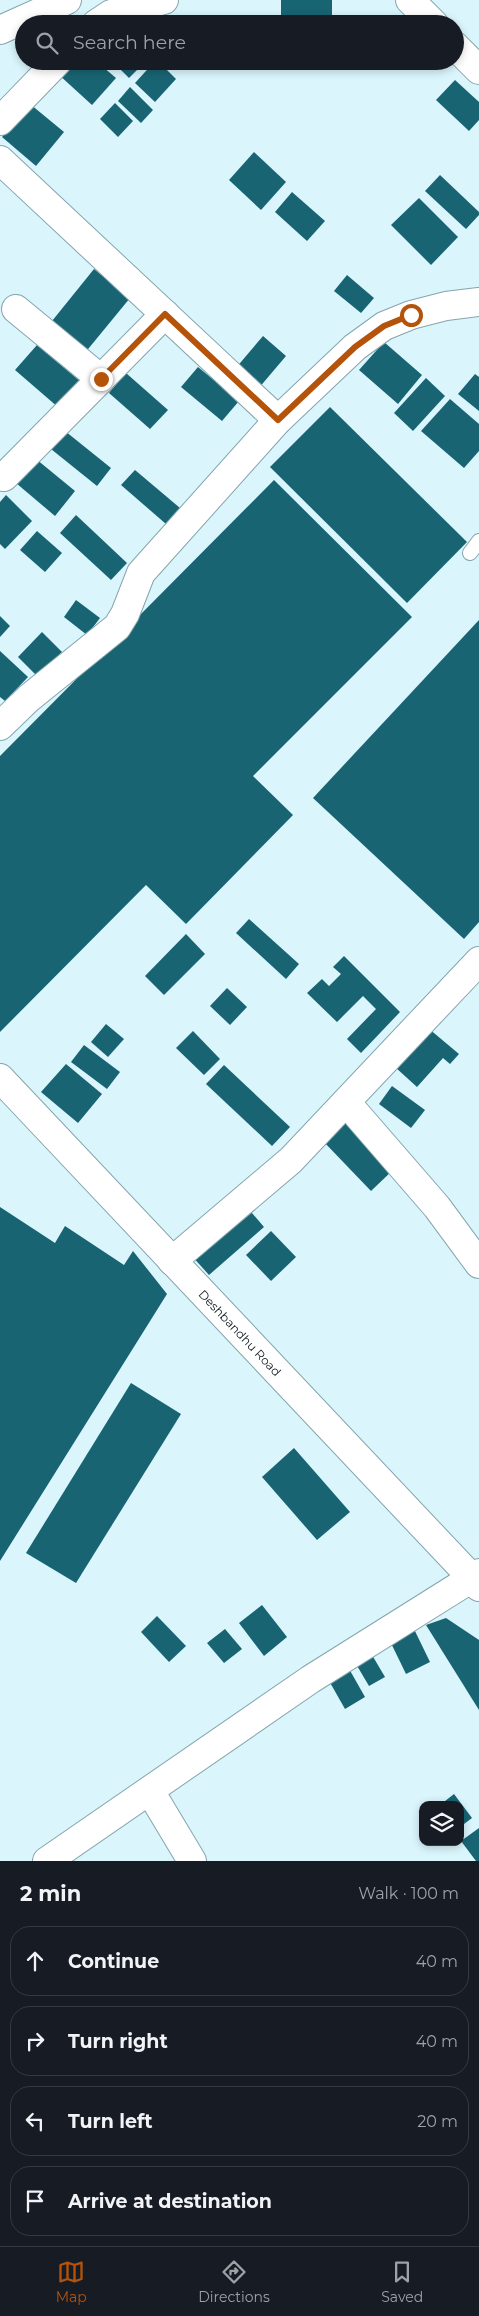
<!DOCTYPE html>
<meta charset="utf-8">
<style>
:root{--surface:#171b24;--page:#20242c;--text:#f1f3f6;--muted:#9ea1a6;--line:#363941;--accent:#b45309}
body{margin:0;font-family:Montserrat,sans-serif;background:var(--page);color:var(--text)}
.controls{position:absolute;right:15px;bottom:15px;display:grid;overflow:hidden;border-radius:10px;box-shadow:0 2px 8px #0003}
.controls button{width:45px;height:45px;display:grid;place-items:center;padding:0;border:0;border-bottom:1px solid var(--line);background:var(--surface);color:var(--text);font:25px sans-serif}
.stop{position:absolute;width:15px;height:15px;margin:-11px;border:4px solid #b45309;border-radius:50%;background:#fff}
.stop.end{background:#b45309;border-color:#fff;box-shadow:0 1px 5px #0008}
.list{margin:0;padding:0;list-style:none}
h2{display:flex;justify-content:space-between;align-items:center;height:65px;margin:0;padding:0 20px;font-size:21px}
h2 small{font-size:16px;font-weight:400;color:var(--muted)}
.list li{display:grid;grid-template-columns:32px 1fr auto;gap:15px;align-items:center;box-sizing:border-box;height:70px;margin:0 10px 10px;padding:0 10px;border:1px solid var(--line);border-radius:20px}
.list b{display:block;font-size:19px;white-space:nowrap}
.list em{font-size:16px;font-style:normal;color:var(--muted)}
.icon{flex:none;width:28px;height:28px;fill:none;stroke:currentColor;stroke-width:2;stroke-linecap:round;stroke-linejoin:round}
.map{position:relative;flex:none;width:479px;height:1861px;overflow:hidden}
.search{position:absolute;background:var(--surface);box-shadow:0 2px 8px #0003;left:15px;right:15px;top:15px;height:55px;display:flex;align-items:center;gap:12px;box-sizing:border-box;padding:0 18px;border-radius:28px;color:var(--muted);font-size:19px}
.sheet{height:385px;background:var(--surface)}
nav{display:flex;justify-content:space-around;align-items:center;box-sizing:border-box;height:70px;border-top:1px solid var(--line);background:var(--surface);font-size:14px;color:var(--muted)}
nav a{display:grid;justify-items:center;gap:2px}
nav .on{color:var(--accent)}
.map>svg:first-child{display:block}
</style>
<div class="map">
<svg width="479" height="1861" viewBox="0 0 479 1861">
<rect width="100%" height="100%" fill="#daf5fc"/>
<g fill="#186473">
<polygon points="281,0 332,0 332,18 281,17"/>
<polygon points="69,61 96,61 116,78 92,105 58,74"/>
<polygon points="112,61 146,61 129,78"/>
<polygon points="155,61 158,61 176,79 155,102 135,83"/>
<polygon points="455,80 479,102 479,120 469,131 436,100"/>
<polygon points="130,87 153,110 141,123 118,101"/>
<polygon points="115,103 133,121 118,137 100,119"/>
<polygon points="30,104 64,132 36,166 2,137"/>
<polygon points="254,152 286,182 261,210 229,180"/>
<polygon points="440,175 479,212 479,215 466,229 425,191"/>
<polygon points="292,192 325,221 307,241 275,212"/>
<polygon points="419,198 458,237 431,265 391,225"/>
<polygon points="94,269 130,298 84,354 48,326"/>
<polygon points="347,275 374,298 361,313 334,291"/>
<polygon points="263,336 286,356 258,389 235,369"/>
<polygon points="384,342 422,375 398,404 359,370"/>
<polygon points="37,345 81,382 59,408 15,370"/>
<polygon points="198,367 239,401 222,421 181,387"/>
<polygon points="126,373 168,410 150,429 109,393"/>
<polygon points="475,374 479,377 479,411 458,394"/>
<polygon points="426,378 445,396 413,431 394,413"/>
<polygon points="450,399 479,424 479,451 464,468 421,431"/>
<polygon points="330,407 467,542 407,603 270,467"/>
<polygon points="60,427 111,468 97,486 46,445"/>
<polygon points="36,459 75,491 55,516 16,483"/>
<polygon points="135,470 180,508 166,524 121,485"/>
<polygon points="274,480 412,617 253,776 293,815 186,924 146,885 0,1032 0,756"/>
<polygon points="6,495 32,521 5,549 0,544 0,502"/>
<polygon points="76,515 127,563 111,580 60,533"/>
<polygon points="37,531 62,553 45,572 20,550"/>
<polygon points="76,600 100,618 87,635 64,617"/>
<polygon points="0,616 10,626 0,637"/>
<polygon points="479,620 479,922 464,939 313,798"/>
<polygon points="42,632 62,652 37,676 18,657"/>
<polygon points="0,651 28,677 5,701 0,697"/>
<polygon points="249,919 299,964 286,979 236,933"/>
<polygon points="186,934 205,954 164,995 145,976"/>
<polygon points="344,956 400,1012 361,1053 347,1039 376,1009 363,996 337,1022 307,993 322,979 329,986 341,974 333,967"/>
<polygon points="227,988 247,1007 230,1025 210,1006"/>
<polygon points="106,1024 124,1039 108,1057 91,1042"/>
<polygon points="428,1028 459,1054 450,1064 443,1058 417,1087 395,1067"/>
<polygon points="193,1031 220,1059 204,1075 176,1048"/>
<polygon points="84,1045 120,1072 107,1089 71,1062"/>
<polygon points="66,1064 102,1094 78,1123 41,1092"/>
<polygon points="224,1065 290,1127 272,1146 206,1084"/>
<polygon points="392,1086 425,1110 411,1128 379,1104"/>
<polygon points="346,1119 394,1169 371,1191 323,1141"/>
<polygon points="246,1206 264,1227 209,1275 191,1255"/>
<polygon points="0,1207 55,1243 65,1226 124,1265 133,1251 167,1294 0,1561"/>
<polygon points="271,1231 296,1257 271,1281 246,1255"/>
<polygon points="131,1383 181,1414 76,1583 26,1553"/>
<polygon points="294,1448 350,1512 317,1540 262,1477"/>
<polygon points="262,1605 287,1637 264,1656 239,1623"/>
<polygon points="157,1616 186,1646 169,1662 141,1632"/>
<polygon points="446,1618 479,1640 479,1710 426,1625"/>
<polygon points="413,1627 430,1662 406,1674 389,1639"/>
<polygon points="225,1629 242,1649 224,1663 207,1643"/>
<polygon points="372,1655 385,1677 369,1686 356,1664"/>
<polygon points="348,1667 365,1697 345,1709 328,1679"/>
<polygon points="454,1794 472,1818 460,1827 460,1805 440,1805"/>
<polygon points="479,1828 479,1861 476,1861 461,1841"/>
</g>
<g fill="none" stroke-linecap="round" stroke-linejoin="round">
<g stroke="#85a5ad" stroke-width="16">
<polyline id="service" points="470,553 479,541"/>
</g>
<g stroke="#85a5ad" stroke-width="30">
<g id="minor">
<polyline points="410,0 434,24"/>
<polyline points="96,24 111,14 164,0"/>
<polyline points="0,30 67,0"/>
<polyline points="455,46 479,70"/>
<polyline points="0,121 58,61"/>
<polyline points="0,160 278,420"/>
<polyline points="16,309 101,379"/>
<polyline points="4,477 165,314"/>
<polyline points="0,726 29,698 117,627 125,614 141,573 278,420 355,347 384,326 411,315 446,306 479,302"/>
<path id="s1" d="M0,1078l472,500 -161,101 -264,182"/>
<polyline points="346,1102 437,1207 479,1264"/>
<polyline points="172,1261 291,1160 479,961"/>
<polyline points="150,1791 192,1861"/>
</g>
</g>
<g stroke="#85a5ad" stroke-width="30">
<polyline id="tertiary" points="479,1573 472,1578 479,1587"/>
</g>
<use href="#service" stroke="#fff" stroke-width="14"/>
<use href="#minor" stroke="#fff" stroke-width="28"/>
<use href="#tertiary" stroke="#fff" stroke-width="28"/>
</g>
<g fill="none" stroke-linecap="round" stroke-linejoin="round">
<polyline stroke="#b45309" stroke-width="6" points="101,379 165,314 278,420 355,347 384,326 411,315"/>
</g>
<g text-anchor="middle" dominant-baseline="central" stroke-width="5" stroke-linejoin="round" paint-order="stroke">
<g font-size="12" fill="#101d20" stroke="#daf5fc">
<text stroke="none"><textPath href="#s1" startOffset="350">Deshbandhu Road</textPath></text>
</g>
</g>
</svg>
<div class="controls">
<button><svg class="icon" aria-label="layers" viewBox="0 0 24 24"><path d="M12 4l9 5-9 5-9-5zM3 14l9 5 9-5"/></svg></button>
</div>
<div class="stop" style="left:411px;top:315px"></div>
<div class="stop end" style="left:101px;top:379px"></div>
<div class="search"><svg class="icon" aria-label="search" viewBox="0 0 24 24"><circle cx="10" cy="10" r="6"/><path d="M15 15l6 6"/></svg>Search here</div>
</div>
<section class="sheet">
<h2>2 min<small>Walk · 100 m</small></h2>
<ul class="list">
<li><svg class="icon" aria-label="ahead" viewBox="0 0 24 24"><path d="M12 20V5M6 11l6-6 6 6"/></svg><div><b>Continue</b></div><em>40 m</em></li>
<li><svg class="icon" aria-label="right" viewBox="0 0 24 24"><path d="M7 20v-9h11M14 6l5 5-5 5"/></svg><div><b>Turn right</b></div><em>40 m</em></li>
<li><svg class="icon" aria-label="left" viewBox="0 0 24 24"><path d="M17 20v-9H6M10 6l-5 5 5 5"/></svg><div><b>Turn left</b></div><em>20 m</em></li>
<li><svg class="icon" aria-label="arrive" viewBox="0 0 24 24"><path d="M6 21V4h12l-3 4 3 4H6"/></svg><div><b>Arrive at destination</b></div></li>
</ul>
</section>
<nav>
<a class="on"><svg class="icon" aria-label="map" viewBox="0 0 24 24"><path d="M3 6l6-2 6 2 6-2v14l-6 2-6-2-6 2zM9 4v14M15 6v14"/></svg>Map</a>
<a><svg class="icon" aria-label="directions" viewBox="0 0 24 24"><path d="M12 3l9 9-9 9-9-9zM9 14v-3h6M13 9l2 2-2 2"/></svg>Directions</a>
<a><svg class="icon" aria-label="saved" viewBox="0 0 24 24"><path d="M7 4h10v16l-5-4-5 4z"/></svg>Saved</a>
</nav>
